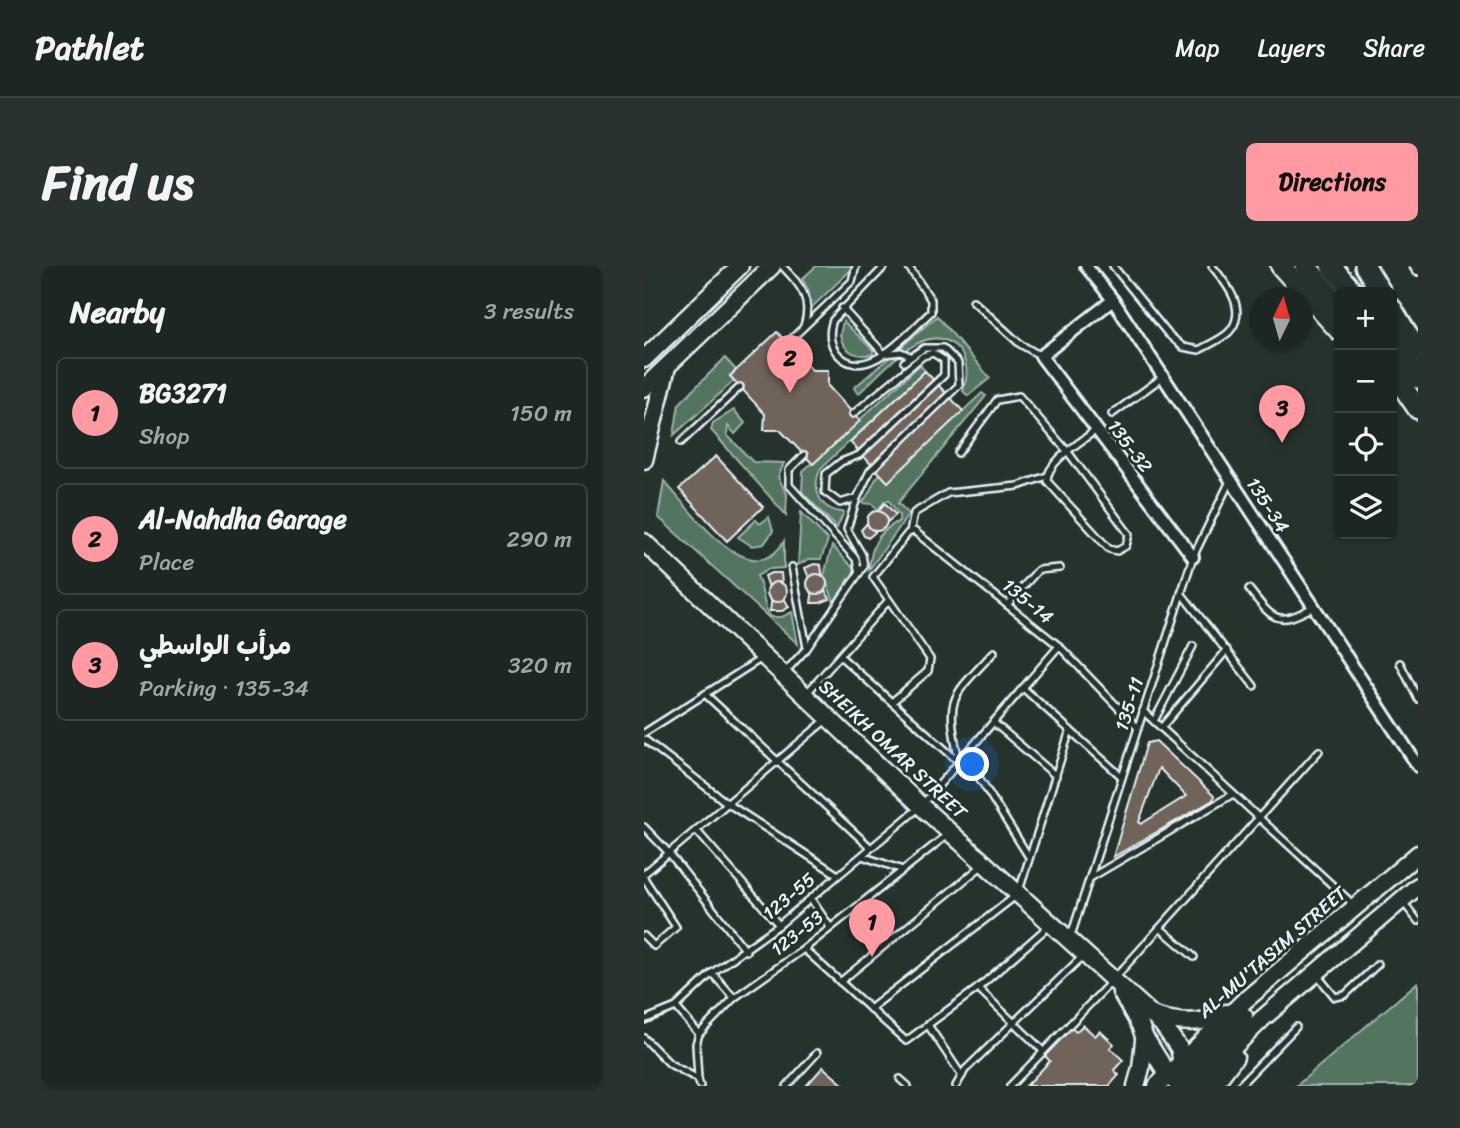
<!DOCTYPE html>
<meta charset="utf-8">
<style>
:root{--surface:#1c2622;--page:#29322f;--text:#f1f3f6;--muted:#a0a5a5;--line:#3a4340;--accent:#ff9aa2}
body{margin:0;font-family:Sriracha,"Playpen Sans Arabic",sans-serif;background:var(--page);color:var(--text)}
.controls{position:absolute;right:21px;top:21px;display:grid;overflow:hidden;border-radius:10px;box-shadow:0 2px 5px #0004}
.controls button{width:63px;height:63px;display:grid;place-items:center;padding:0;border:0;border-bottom:2px solid var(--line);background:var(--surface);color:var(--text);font:35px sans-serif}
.compass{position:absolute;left:606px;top:21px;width:63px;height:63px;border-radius:50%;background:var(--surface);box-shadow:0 2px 5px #0004;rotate:5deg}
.you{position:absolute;left:329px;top:499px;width:24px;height:24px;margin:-18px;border:5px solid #fff;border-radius:50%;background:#1a73e8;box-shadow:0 0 0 10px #1a73e833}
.badge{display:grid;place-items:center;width:46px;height:46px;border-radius:50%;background:var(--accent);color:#111;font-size:23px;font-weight:700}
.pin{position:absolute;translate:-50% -58px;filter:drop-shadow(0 2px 4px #0008)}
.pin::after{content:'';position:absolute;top:37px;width:24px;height:21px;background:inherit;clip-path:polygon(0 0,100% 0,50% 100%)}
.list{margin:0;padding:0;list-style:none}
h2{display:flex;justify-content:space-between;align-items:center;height:91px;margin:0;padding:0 28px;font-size:30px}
h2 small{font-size:23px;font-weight:400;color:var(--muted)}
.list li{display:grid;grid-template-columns:46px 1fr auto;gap:21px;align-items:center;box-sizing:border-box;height:112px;margin:0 14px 14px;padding:0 14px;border:2px solid var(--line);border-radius:10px}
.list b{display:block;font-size:26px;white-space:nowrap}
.list p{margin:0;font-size:23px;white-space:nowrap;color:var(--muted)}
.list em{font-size:23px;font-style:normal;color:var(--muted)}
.icon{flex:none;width:38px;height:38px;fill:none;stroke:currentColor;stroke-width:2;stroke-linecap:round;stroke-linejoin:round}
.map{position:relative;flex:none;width:774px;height:820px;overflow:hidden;border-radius:10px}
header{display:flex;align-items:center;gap:42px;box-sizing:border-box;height:98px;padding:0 35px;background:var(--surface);border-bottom:2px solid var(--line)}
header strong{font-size:33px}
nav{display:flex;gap:38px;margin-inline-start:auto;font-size:24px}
.intro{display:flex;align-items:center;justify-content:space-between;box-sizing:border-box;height:168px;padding:0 42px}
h1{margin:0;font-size:49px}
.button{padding:18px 32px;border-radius:10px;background:var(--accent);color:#111;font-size:24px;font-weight:700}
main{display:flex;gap:42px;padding:0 42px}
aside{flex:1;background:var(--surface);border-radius:10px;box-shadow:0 2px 5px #0004}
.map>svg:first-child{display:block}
</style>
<header>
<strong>Pathlet</strong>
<nav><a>Map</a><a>Layers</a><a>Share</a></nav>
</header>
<div class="intro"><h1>Find us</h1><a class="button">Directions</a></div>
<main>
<aside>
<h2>Nearby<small>3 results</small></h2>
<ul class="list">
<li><span class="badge">1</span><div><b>BG3271</b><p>Shop</p></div><em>150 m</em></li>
<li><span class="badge">2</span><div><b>Al-Nahdha Garage</b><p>Place</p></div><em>290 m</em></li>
<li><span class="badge">3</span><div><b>مرأب الواسطي</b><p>Parking · 135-34</p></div><em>320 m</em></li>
</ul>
</aside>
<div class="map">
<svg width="774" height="820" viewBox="0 0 774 820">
<rect width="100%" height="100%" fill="#26332d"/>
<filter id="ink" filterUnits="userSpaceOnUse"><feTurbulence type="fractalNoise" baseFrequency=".0143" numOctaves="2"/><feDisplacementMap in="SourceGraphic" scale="14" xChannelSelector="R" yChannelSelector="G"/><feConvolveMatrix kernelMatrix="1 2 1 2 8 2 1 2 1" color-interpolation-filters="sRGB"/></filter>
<g filter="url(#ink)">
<g fill="#52745e" stroke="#9db2ab" stroke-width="2">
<polygon points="172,0 206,0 207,4 166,43 165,25 158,13"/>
<path d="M293,50l53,62 -22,18 -5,-5c5,-14 5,-29 -4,-41 -31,-37 -78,24 -101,44l-4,-6z"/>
<path d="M199,55l30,29v4c-15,4 -30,-2 -33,-19z"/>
<polygon points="81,92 92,104 86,110 90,115 30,169 35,138"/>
<path d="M276,99l5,6 -104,97c-10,20 -2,43 23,44l-7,16 -35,-36 1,-21z"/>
<path d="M338,127l4,3 -88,107 11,11 -40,56c2,-23 7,-37 30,-49v-6l-10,-14h-4l-7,9 -6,-6 -11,-1c11,-9 10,-21 19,-29l8,7z"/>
<polygon points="90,144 101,157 91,168 84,160 83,169 109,196 140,197 134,211 143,228 142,249 67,164 69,157"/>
<path d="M20,215c24,26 87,117 120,60v27l-15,1 -12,7c7,13 5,31 14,41h11l10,-5 6,32 -140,-127z"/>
<polygon points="157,246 184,274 177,293 165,293 154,299"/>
<polygon points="125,251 129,265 120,278 108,280 94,271 112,254 116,258"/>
<polygon points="188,280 211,304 190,336 180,309"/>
<polygon points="774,716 774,820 652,820"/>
</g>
<g fill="#6f635a" stroke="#e8f1f8" stroke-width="2" fill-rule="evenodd">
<polygon points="133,66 168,104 184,104 184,120 216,155 169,198 136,164 120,164 121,148 86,110"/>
<polygon points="281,105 319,145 244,216 206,176"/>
<polygon points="72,190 119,241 83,275 35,223"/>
<polygon points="241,237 252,249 224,272 220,270 217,264"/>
<circle cx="233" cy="255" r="10"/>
<polygon points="170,298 177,299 180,322 186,333 176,337 167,337 169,322 161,302"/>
<polygon points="127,307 137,307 139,330 145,341 138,345 126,345 128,330 121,310"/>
<circle cx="173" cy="318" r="10"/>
<circle cx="133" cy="326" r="10"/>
<path d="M512,475l58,55 -1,4 -100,57 34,-114zM515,502l27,28 -45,28 -2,-2z"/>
<polygon points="439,759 451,770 456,765 470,778 466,782 479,794 470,804 475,809 465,820 382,820 406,795 400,789 426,761 432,766"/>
<polygon points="179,801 201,820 162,820"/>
</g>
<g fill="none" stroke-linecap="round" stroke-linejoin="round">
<g stroke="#e8f1f8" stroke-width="10">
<g id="lane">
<path d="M138,0c18,18 31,33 22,60"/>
<path d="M241,0l-52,54c-4,11 -4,22 3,32 28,36 74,-21 95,-40v-12l-23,-34"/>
<path d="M469,0l55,68 15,13 16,3c9,-5 23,-11 30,-18 20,-22 -3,-49 -17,-66"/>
<polyline points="329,35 376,78 397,90"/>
<polyline points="198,42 240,88 257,86 266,90"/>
<polyline points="143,77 208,15 212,0"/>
<polyline points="209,148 279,90 289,87 300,94 300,109 215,189 197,196 182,208 181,226 196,237 213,232 226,205 315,119 314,97 299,82 280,82 260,96"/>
<polyline points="468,148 519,111"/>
<polyline points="37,176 96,121"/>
<path d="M314,187l39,-53 22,-4 49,56 61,82 -3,12 -9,5 -8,-2 -62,-68c0,-20 34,-39 49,-51"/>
<polyline points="160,189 145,204 145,219 212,293 215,307"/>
<polyline points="266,266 270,247 304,227 374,220 403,210"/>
<polyline points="148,301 163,382"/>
<path d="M605,323c24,31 28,38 64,18"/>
<polyline points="537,327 610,420"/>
<polyline points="363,339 394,304 416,302"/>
<polyline points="196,390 315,496"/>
<polyline points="756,397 774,433"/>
<polyline points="141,406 163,382 220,300 218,289 203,263 213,232"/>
<polyline points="379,422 478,511"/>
<polyline points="163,427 244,335"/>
<polyline points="61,428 227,582"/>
<polyline points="248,436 284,405 286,393 229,311 264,267 270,265 415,380 494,462"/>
<polyline points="499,445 711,640"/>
<polyline points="510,455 549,380"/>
<polyline points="349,456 412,510"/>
<polyline points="517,462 583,384"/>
<polyline points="0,467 118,392"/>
<polyline points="0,473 83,537 194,609"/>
<polyline points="321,489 385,591"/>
<path d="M315,496c-13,-66 -10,-62 35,-110"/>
<polyline points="0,561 25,587 102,685"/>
<polyline points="52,564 135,659"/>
<polyline points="218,590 259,604"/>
<polyline points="0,608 182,454"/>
<polyline points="0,612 32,661 10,680 0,670"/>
<polyline points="446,612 589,528"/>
<polyline points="167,633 186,661"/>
<polyline points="759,636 774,655"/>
<polyline points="516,662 550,691"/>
<polyline points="426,673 549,291 586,215"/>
<polyline points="160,683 262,775 334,722 406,659"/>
<polyline points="68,707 90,732"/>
<polyline points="673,709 691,731 701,729 734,698"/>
<polyline points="196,716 340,598"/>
<polyline points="334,722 399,785"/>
<polyline points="32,741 68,707 135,659 277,540 415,380"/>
<polyline points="226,743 374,628 426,464"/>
<polyline points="0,754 32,741 55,768 52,778 54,813"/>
<polyline points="284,759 318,810"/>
<polyline points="55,768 90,732 160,683 303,569"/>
<polyline points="0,772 26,798 54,813 56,820"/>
<polyline points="256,813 264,820"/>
<polyline points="143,820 173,787"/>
<polyline points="312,820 321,804 439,690"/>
<polyline points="366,820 468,715 675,485"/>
<polyline points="595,820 652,761"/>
</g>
</g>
<g stroke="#e8f1f8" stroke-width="16">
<g id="street">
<polyline points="442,0 469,34 774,500"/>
<polyline points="772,0 774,3"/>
<polyline points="469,34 397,90 549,291"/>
</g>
</g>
<g stroke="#e8f1f8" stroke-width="21">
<g id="secondary">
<polyline points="0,93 96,0"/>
<polyline points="0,122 128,0"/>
<polyline points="0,194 22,105"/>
<polyline points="0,276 277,540 518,758 535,782 543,820"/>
<polyline points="477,726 496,759 505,784"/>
<path d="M510,750c23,7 50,9 72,-3"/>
<polyline points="503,775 524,809 536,820 600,750"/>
<polyline points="492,820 497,802 500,774"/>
<polyline points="513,820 599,736 774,588"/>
<polyline points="550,820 619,752 774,620"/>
<polyline points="569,820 591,791"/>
</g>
</g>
<g stroke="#e8f1f8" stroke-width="24">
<g id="highway">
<polyline points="637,0 695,64"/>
<polyline points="662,0 695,39"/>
<polyline points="687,0 709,26"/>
<polyline points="721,0 737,26"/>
<polyline points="748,43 774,86"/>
<polyline points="748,76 774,112"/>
<polyline points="748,105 774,143"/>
</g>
</g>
<use href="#lane" stroke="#26332d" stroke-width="5"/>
<use href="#street" stroke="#26332d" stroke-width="10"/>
<use href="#secondary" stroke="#26332d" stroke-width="16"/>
<use href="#highway" stroke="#26332d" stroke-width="19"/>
</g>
</g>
<g text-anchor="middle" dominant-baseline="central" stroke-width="6" stroke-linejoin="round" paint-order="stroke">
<g font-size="19" fill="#e8f1f8" stroke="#26332d">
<text transform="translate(486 180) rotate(53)">135-32</text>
<text transform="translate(624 239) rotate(57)">135-34</text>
<text transform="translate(384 335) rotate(39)">135-14</text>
<text transform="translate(485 438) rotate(-72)">135-11</text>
<text transform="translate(249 483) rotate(43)">SHEIKH OMAR STREET</text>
<text transform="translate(145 630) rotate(-40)">123-55</text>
<text transform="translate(153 667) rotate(-38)">123-53</text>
<text transform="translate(628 686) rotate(-41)">AL-MU'TASIM STREET</text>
</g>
</g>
</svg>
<div class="controls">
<button>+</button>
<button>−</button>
<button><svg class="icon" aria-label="locate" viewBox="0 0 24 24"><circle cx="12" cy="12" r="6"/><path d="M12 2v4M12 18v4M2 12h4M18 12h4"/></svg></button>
<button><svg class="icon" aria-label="layers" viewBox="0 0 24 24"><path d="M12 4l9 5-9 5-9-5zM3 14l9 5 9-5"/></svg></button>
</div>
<svg class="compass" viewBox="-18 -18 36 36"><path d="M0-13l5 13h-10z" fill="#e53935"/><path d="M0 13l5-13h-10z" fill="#a0a5a5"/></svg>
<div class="you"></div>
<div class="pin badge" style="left:228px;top:691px">1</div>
<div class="pin badge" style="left:146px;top:127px">2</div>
<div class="pin badge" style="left:638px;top:177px">3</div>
</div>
</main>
